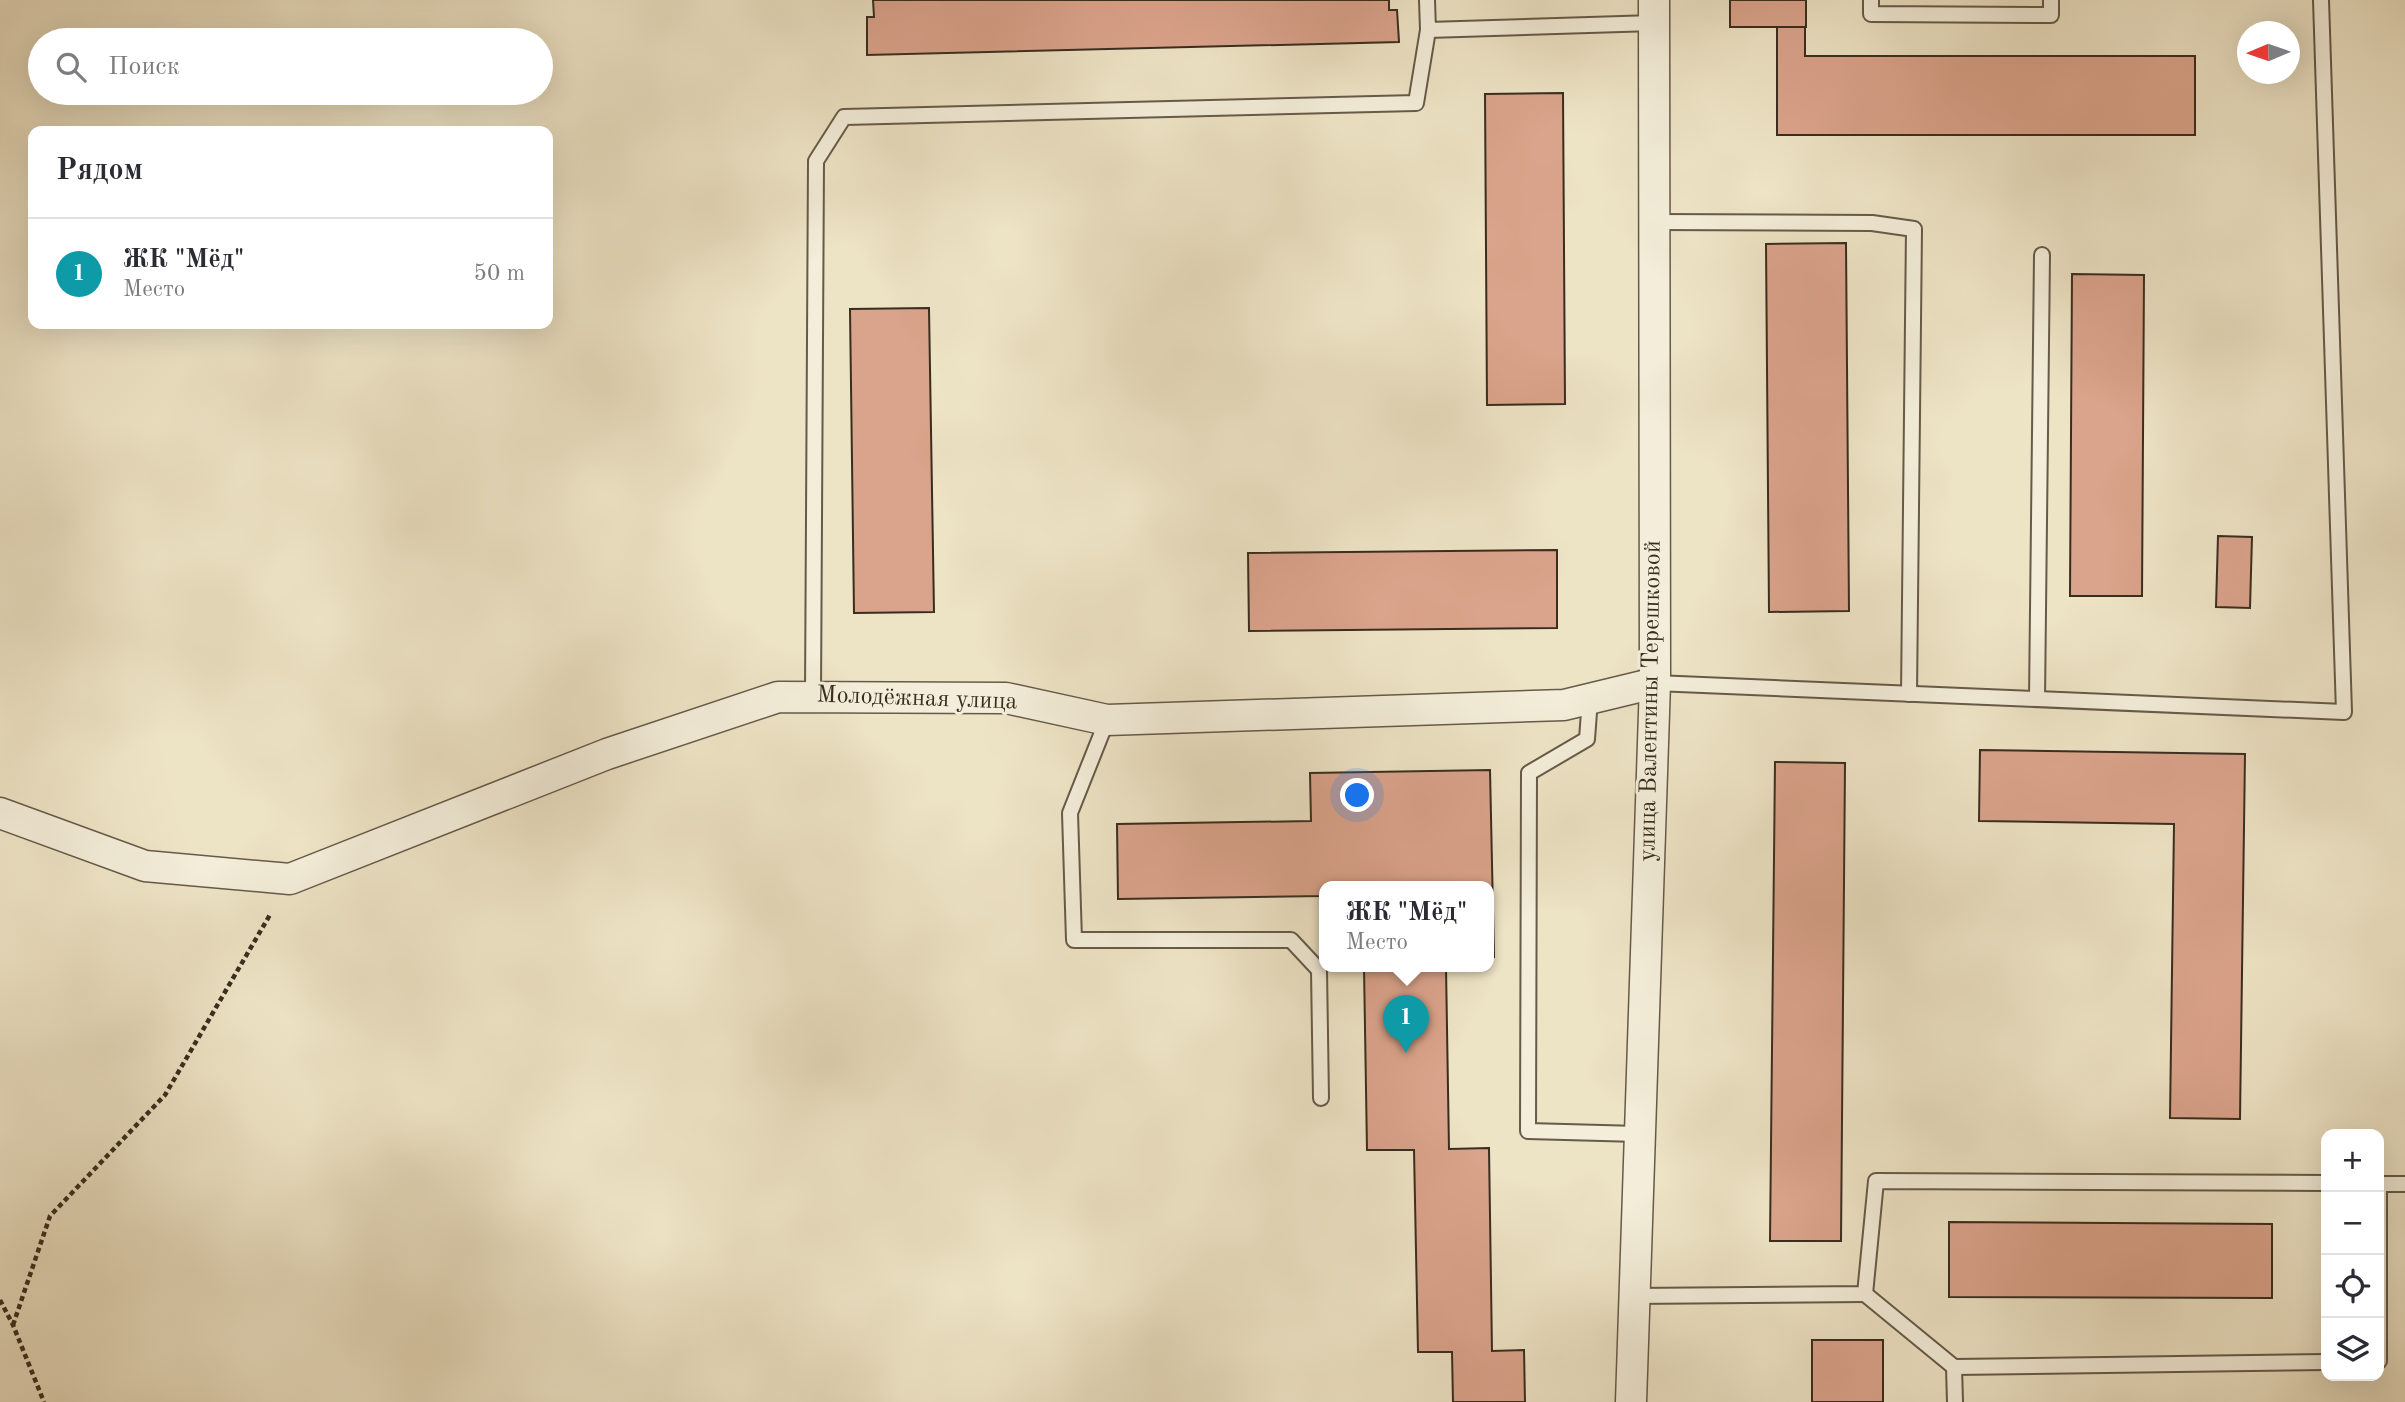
<!DOCTYPE html>
<html lang="ru">
<meta charset="utf-8">
<style>
:root{--surface:#fff;--page:#f7f7f7;--text:#2b2b33;--muted:#7c7c81;--line:#e1e1e2;--accent:#111827}
body{margin:0;font-family:"Old Standard TT",serif;background:var(--page);color:var(--text)}
.controls{position:absolute;right:21px;bottom:21px;display:grid;overflow:hidden;border-radius:14px;box-shadow:0 7px 28px #0002}
.controls button{width:63px;height:63px;display:grid;place-items:center;padding:0;border:0;border-bottom:2px solid var(--line);background:var(--surface);color:var(--text);font:35px sans-serif}
.compass{position:absolute;left:2237px;top:21px;width:63px;height:63px;border-radius:50%;background:var(--surface);box-shadow:0 7px 28px #0002;rotate:268deg}
.you{position:absolute;left:1358px;top:796px;width:24px;height:24px;margin:-18px;border:5px solid #fff;border-radius:50%;background:#1a73e8;box-shadow:0 0 0 10px #1a73e833}
.badge{display:grid;place-items:center;width:46px;height:46px;border-radius:50%;background:var(--accent);color:#fff;font-size:23px;font-weight:700}
.pin{position:absolute;translate:-50% -58px;filter:drop-shadow(0 2px 4px #0008)}
.pin::after{content:'';position:absolute;top:37px;width:24px;height:21px;background:inherit;clip-path:polygon(0 0,100% 0,50% 100%)}
.popup{position:absolute;left:1319px;top:881px;width:175px;height:91px;box-sizing:border-box;display:grid;place-content:center;border-radius:14px;background:var(--surface);filter:drop-shadow(0 2px 5px #0005);font-size:23px;white-space:nowrap;color:var(--muted)}
.popup b{font-size:26px;color:var(--text)}
.popup::after{content:'';position:absolute;left:50%;top:100%;margin-left:-14px;border:14px solid transparent;border-top-color:var(--surface)}
.list{margin:0;padding:0;list-style:none}
h2{display:flex;justify-content:space-between;align-items:center;height:91px;margin:0;padding:0 28px;font-size:30px}
h2 small{font-size:23px;font-weight:400;color:var(--muted)}
.list li{display:grid;grid-template-columns:46px 1fr auto;gap:21px;align-items:center;box-sizing:border-box;height:112px;padding:0 28px;border-top:2px solid var(--line)}
.list b{display:block;font-size:26px;white-space:nowrap}
.list p{margin:0;font-size:23px;white-space:nowrap;color:var(--muted)}
.list em{font-size:23px;font-style:normal;color:var(--muted)}
.icon{flex:none;width:38px;height:38px;fill:none;stroke:currentColor;stroke-width:2;stroke-linecap:round;stroke-linejoin:round}
.map{position:relative;flex:none;width:2405px;height:1402px;overflow:hidden}
.search{position:absolute;background:var(--surface);box-shadow:0 7px 28px #0002;left:28px;top:28px;width:525px;height:77px;display:flex;align-items:center;gap:18px;box-sizing:border-box;padding:0 24px;border-radius:38px;color:var(--muted);font-size:26px}
.panel{position:absolute;background:var(--surface);box-shadow:0 7px 28px #0002;left:28px;top:126px;width:525px;height:203px;border-radius:14px}
.map>svg:first-child{display:block}
</style>
<div class="map">
<svg width="2405" height="1402" viewBox="0 0 2405 1402">
<rect width="100%" height="100%" fill="#ede3c5"/>
<filter id="stains"><feTurbulence type="fractalNoise" baseFrequency=".00286" numOctaves="4"/><feColorMatrix values="0 0 0 0 .2 0 0 0 0 .09 0 0 0 0 .02 0 0 0 .5 -.17"/></filter>
<radialGradient id="worn" r=".72"><stop offset=".6" stop-color="#630" stop-opacity="0"/><stop offset="1" stop-color="#630" stop-opacity=".3"/></radialGradient>
<g fill="#daa38b" stroke="#392d1f" stroke-width="2">
<polygon points="873,0 1389,0 1389,10 1397,10 1399,42 867,55 867,17 874,17"/>
<rect x="1730" y="0" width="76" height="27"/>
<polygon points="1777,27 1805,27 1805,56 2195,56 2195,135 1777,135"/>
<polygon points="1563,93 1565,404 1487,405 1485,94"/>
<polygon points="1846,243 1849,611 1769,612 1766,244"/>
<polygon points="2072,274 2144,275 2142,596 2070,596"/>
<polygon points="929,308 934,612 854,613 850,309"/>
<polygon points="2218,536 2252,537 2250,608 2216,607"/>
<polygon points="1557,550 1557,628 1249,631 1248,553"/>
<polygon points="1980,750 2245,754 2240,1119 2170,1118 2174,824 1979,821"/>
<polygon points="1775,762 1845,763 1841,1241 1770,1241"/>
<polygon points="1490,770 1494,957 1488,957 1488,887 1324,887 1324,896 1118,899 1117,824 1311,821 1310,773"/>
<polygon points="1364,967 1446,967 1449,1149 1489,1148 1492,1351 1524,1350 1525,1402 1453,1402 1452,1352 1418,1352 1414,1150 1367,1150"/>
<polygon points="1949,1222 2272,1224 2272,1298 1949,1297"/>
<rect x="1812" y="1340" width="71" height="62"/>
</g>
<g fill="none" stroke-linecap="round" stroke-linejoin="round">
<g stroke="#665a48" stroke-width="18">
<g id="service">
<polyline points="1427,0 1428,30 1654,23"/>
<polyline points="1871,0 1871,14 2051,15 2051,0"/>
<polyline points="1654,222 1872,223 1914,229 1909,694"/>
<polyline points="1655,683 2344,712 2321,0"/>
<polyline points="813,696 816,161 844,117 1416,103 1428,30"/>
<polyline points="1590,699 1587,739 1529,773 1528,1131 1639,1134"/>
<polyline points="2037,699 2042,255"/>
<polyline points="1107,720 1070,813 1074,940 1291,940 1319,970 1321,1098"/>
<polyline points="2379,1184 2405,1184"/>
<polyline points="1865,1294 1954,1367 2326,1362"/>
<polyline points="1633,1296 1865,1294 1876,1181 2326,1183"/>
<polyline points="2379,1361 2379,1184"/>
<polyline points="1954,1367 1955,1402"/>
</g>
</g>
<g stroke="#665a48" stroke-width="33">
<g id="minor">
<polyline points="0,813 145,866 290,879 607,754 778,697 1006,698 1107,720 1564,705 1655,683"/>
<polyline points="1631,1402 1655,683 1654,0"/>
</g>
</g>
<g stroke="#392d1f" stroke-width="4.5" stroke-dasharray="5 3.5" stroke-linecap="butt">
<polyline points="0,1300 13,1325 44,1402"/>
<polyline points="13,1325 50,1216 165,1095 271,913"/>
</g>
<use href="#service" stroke="#f3edd9" stroke-width="14"/>
<use href="#minor" stroke="#f3edd9" stroke-width="30"/>
</g>
<g text-anchor="middle" dominant-baseline="central" stroke-width="6" stroke-linejoin="round" paint-order="stroke">
<g font-size="24" fill="#392d1f" stroke="#f3edd9">
<text transform="translate(917 699) rotate(2)">Молодёжная улица</text>
<text transform="translate(1651 701) rotate(-89)">улица Валентины Терешковой</text>
</g>
</g>
<rect width="100%" height="100%" filter="url(#stains)"/>
<rect width="100%" height="100%" fill="url(#worn)"/>
</svg>
<div class="controls">
<button>+</button>
<button>−</button>
<button><svg class="icon" aria-label="locate" viewBox="0 0 24 24"><circle cx="12" cy="12" r="6"/><path d="M12 2v4M12 18v4M2 12h4M18 12h4"/></svg></button>
<button><svg class="icon" aria-label="layers" viewBox="0 0 24 24"><path d="M12 4l9 5-9 5-9-5zM3 14l9 5 9-5"/></svg></button>
</div>
<svg class="compass" viewBox="-18 -18 36 36"><path d="M0-13l5 13h-10z" fill="#e53935"/><path d="M0 13l5-13h-10z" fill="#7c7c81"/></svg>
<div class="you"></div>
<div class="pin badge" style="left:1406px;top:1053px;background:#0f9aa8">1</div>
<div class="popup"><b>ЖК &quot;Мёд&quot;</b>Место</div>
<div class="search"><svg class="icon" aria-label="search" viewBox="0 0 24 24"><circle cx="10" cy="10" r="6"/><path d="M15 15l6 6"/></svg>Поиск</div>
<section class="panel">
<h2>Рядом<small></small></h2>
<ul class="list">
<li><span class="badge" style="background:#0f9aa8">1</span><div><b>ЖК &quot;Мёд&quot;</b><p>Место</p></div><em>50 m</em></li>
</ul>
</section>
</div>
